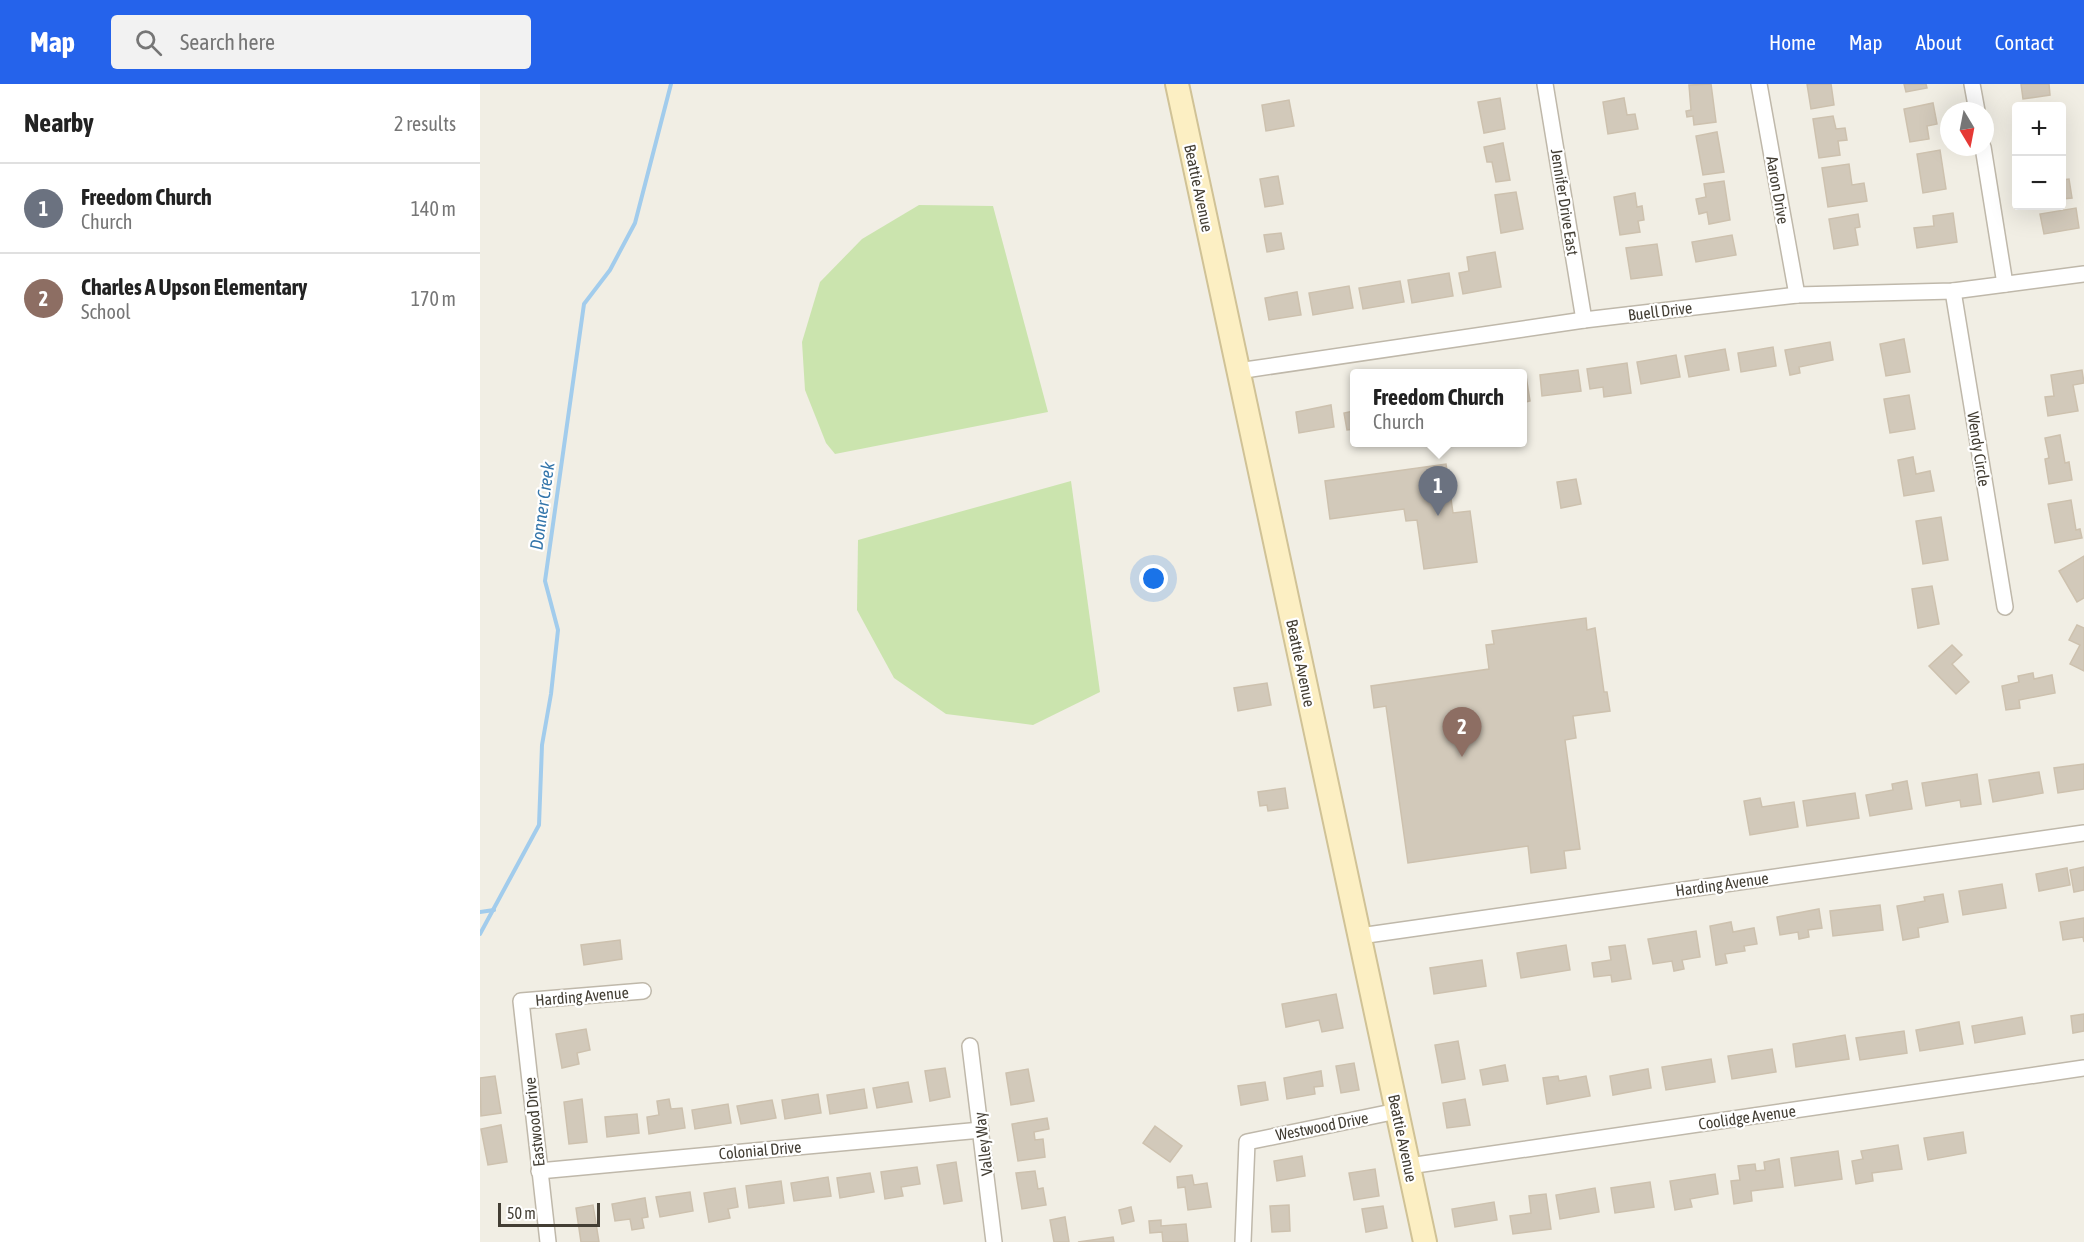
<!DOCTYPE html>
<meta charset="utf-8">
<style>
:root{--surface:#fff;--page:#f2f2f2;--text:#222;--muted:#767676;--line:#e0e0e0;--accent:#2563eb}
body{margin:0;font-family:"Asap Condensed",sans-serif;background:var(--page);color:var(--text)}
.controls{position:absolute;right:18px;top:18px;display:grid;overflow:hidden;border-radius:6px;box-shadow:0 6px 24px #0002}
.controls button{width:54px;height:54px;display:grid;place-items:center;padding:0;border:0;border-bottom:2px solid var(--line);background:var(--surface);color:var(--text);font:30px sans-serif}
.compass{position:absolute;left:1460px;top:18px;width:54px;height:54px;border-radius:50%;background:var(--surface);box-shadow:0 6px 24px #0002;rotate:170deg}
.scale{position:absolute;left:18px;bottom:15px;width:102px;box-sizing:border-box;padding-left:6px;border:3px solid #433e34;border-top:0;font-size:16px;line-height:21px;white-space:nowrap;color:#433e34;-webkit-text-stroke:4px #fff;paint-order:stroke}
.you{position:absolute;left:674px;top:495px;width:21px;height:21px;margin:-15px;border:4px solid #fff;border-radius:50%;background:#1a73e8;box-shadow:0 0 0 9px #1a73e833}
.badge{display:grid;place-items:center;width:39px;height:39px;border-radius:50%;background:var(--accent);color:#fff;font-size:20px;font-weight:700}
.pin{position:absolute;translate:-50% -50px;filter:drop-shadow(0 2px 3px #0008)}
.pin::after{content:'';position:absolute;top:32px;width:21px;height:18px;background:inherit;clip-path:polygon(0 0,100% 0,50% 100%)}
.popup{position:absolute;left:870px;top:285px;width:177px;height:78px;box-sizing:border-box;display:grid;place-content:center;border-radius:6px;background:var(--surface);filter:drop-shadow(0 2px 4px #0005);font-size:20px;white-space:nowrap;color:var(--muted)}
.popup b{font-size:22px;color:var(--text)}
.popup::after{content:'';position:absolute;left:50%;top:100%;margin-left:-12px;border:12px solid transparent;border-top-color:var(--surface)}
.list{margin:0;padding:0;list-style:none}
h2{display:flex;justify-content:space-between;align-items:center;height:78px;margin:0;padding:0 24px;font-size:26px}
h2 small{font-size:20px;font-weight:400;color:var(--muted)}
.list li{display:grid;grid-template-columns:39px 1fr auto;gap:18px;align-items:center;box-sizing:border-box;height:90px;padding:0 24px;border-top:2px solid var(--line)}
.list b{display:block;font-size:22px;white-space:nowrap}
.list p{margin:0;font-size:20px;white-space:nowrap;color:var(--muted)}
.list em{font-size:20px;font-style:normal;color:var(--muted)}
.icon{flex:none;width:33px;height:33px;fill:none;stroke:currentColor;stroke-width:2;stroke-linecap:round;stroke-linejoin:round}
.map{position:relative;flex:none;width:1604px;height:1158px;overflow:hidden}
header{display:flex;align-items:center;gap:36px;box-sizing:border-box;height:84px;padding:0 30px;background:var(--accent);color:#fff}
header strong{font-size:28px}
nav{display:flex;gap:33px;margin-inline-start:auto;font-size:21px}
.search{width:420px;height:54px;background:var(--page);display:flex;align-items:center;gap:15px;box-sizing:border-box;padding:0 21px;border-radius:6px;color:var(--muted);font-size:22px}
main{display:flex}
aside{flex:1;background:var(--surface)}
.map>svg:first-child{display:block}
</style>
<header>
<strong>Map</strong>
<div class="search"><svg class="icon" aria-label="search" viewBox="0 0 24 24"><circle cx="10" cy="10" r="6"/><path d="M15 15l6 6"/></svg>Search here</div>
<nav><a>Home</a><a>Map</a><a>About</a><a>Contact</a></nav>
</header>
<main>
<aside>
<h2>Nearby<small>2 results</small></h2>
<ul class="list">
<li><span class="badge" style="background:#6b7280">1</span><div><b>Freedom Church</b><p>Church</p></div><em>140 m</em></li>
<li><span class="badge" style="background:#8d6e63">2</span><div><b>Charles A Upson Elementary</b><p>School</p></div><em>170 m</em></li>
</ul>
</aside>
<div class="map">
<svg width="1604" height="1158" viewBox="0 0 1604 1158">
<rect width="100%" height="100%" fill="#f1eee4"/>
<g fill="#cbe4ae">
<polygon points="439,121 513,122 568,328 355,370 346,359 325,306 322,258 340,198 382,155"/>
<polygon points="591,397 620,608 553,641 466,630 414,594 377,526 378,456"/>
</g>
<g fill="none" stroke-linecap="round" stroke-linejoin="round">
<g stroke="#a2ccec" stroke-width="4">
<polyline points="0,828 14,826"/>
<polyline points="0,850 59,741 62,661 71,610 78,546 65,497 104,220 130,186 155,139 191,0"/>
</g>
</g>
<g fill="#d2c9ba" stroke="#cdc1ae" stroke-width="1.5">
<polygon points="1231,0 1236,38 1214,41 1213,32 1207,33 1206,27 1211,26 1209,1"/>
<polygon points="1327,0 1351,0 1354,21 1331,25"/>
<polygon points="1424,0 1446,0 1447,4 1426,8"/>
<polygon points="1541,0 1569,0 1570,11 1543,15"/>
<polygon points="1020,14 1025,45 1004,49 998,18"/>
<polygon points="1144,14 1147,31 1155,30 1158,45 1128,50 1123,18"/>
<polygon points="809,16 814,42 786,47 782,21"/>
<polygon points="1453,19 1457,40 1447,42 1449,55 1430,58 1424,25"/>
<polygon points="1353,32 1356,45 1365,44 1367,56 1358,57 1360,71 1339,74 1333,35"/>
<polygon points="1237,48 1244,88 1223,91 1216,52"/>
<polygon points="1023,59 1030,96 1016,98 1012,78 1007,78 1004,63"/>
<polygon points="1460,66 1466,105 1443,109 1437,70"/>
<polygon points="1369,80 1372,101 1384,99 1387,117 1348,123 1342,84"/>
<polygon points="798,92 803,120 785,123 780,95"/>
<polygon points="1589,95 1592,114 1582,115 1582,96"/>
<polygon points="1244,97 1250,136 1229,140 1227,128 1219,130 1216,115 1226,113 1224,100"/>
<polygon points="1036,108 1043,145 1021,149 1015,111"/>
<polygon points="1155,109 1157,123 1162,122 1164,136 1158,137 1160,148 1140,151 1134,113"/>
<polygon points="1596,124 1599,144 1564,150 1560,130"/>
<polygon points="1473,129 1477,158 1437,164 1434,144 1454,142 1453,132"/>
<polygon points="1378,130 1380,143 1375,144 1378,161 1354,165 1349,135"/>
<polygon points="801,149 804,165 787,168 784,151"/>
<polygon points="1252,151 1256,171 1216,178 1212,158"/>
<polygon points="1177,160 1182,191 1151,195 1146,164"/>
<polygon points="1015,168 1021,203 983,210 979,189 989,187 987,173"/>
<polygon points="969,189 973,212 932,219 928,196"/>
<polygon points="920,197 924,218 883,225 879,204"/>
<polygon points="869,202 873,224 833,231 829,209"/>
<polygon points="817,208 821,231 789,236 785,214"/>
<polygon points="1424,255 1430,288 1406,292 1400,260"/>
<polygon points="1350,258 1353,276 1319,283 1320,289 1310,291 1305,266"/>
<polygon points="1293,263 1296,282 1261,288 1258,269"/>
<polygon points="1245,265 1249,286 1209,293 1205,272"/>
<polygon points="1196,271 1200,293 1161,300 1157,278"/>
<polygon points="1147,279 1151,309 1124,313 1123,303 1110,305 1107,285"/>
<polygon points="1098,286 1101,307 1062,312 1060,291"/>
<polygon points="1602,286 1604,299 1593,301 1598,327 1568,332 1565,313 1574,312 1571,291"/>
<polygon points="1042,292 1046,292 1050,317 1042,319"/>
<polygon points="1429,311 1435,345 1410,349 1404,315"/>
<polygon points="851,321 854,343 819,349 816,328"/>
<polygon points="874,327 874,345 867,346 864,329"/>
<polygon points="1580,351 1585,379 1589,378 1592,396 1569,400 1565,375 1569,374 1565,354"/>
<polygon points="1433,373 1436,390 1450,387 1454,407 1424,412 1418,376"/>
<polygon points="966,380 973,429 990,427 997,478 944,485 937,436 926,437 924,425 850,435 845,397"/>
<polygon points="1096,395 1101,420 1081,424 1077,398"/>
<polygon points="1591,416 1596,446 1600,445 1602,454 1575,459 1568,420"/>
<polygon points="1461,433 1468,476 1443,480 1436,437"/>
<polygon points="1604,472 1604,514 1597,518 1579,487"/>
<polygon points="1452,502 1459,540 1438,544 1432,505"/>
<polygon points="1106,534 1107,546 1115,544 1124,608 1127,608 1130,627 1093,632 1096,654 1085,656 1100,765 1084,767 1086,784 1051,789 1048,762 928,779 906,622 894,624 891,602 1009,585 1006,561 1014,560 1012,547"/>
<polygon points="1597,541 1604,544 1604,587 1590,580 1600,561 1589,556"/>
<polygon points="1472,561 1482,571 1472,580 1489,598 1476,610 1449,582"/>
<polygon points="1553,589 1554,595 1572,591 1575,609 1539,616 1540,624 1526,626 1522,602 1539,598 1538,592"/>
<polygon points="787,599 791,621 758,627 754,604"/>
<polygon points="1604,680 1604,705 1578,709 1574,684"/>
<polygon points="1559,688 1563,709 1513,718 1509,696"/>
<polygon points="1497,690 1501,720 1481,723 1480,716 1446,722 1442,699"/>
<polygon points="1427,697 1432,725 1390,732 1386,711 1413,706 1412,700"/>
<polygon points="805,704 808,724 788,727 787,721 780,722 778,708"/>
<polygon points="1375,709 1379,734 1327,742 1323,717"/>
<polygon points="1280,714 1282,723 1314,718 1318,743 1270,751 1264,717"/>
<polygon points="1604,783 1604,806 1594,808 1590,786"/>
<polygon points="1587,784 1590,801 1559,807 1556,790"/>
<polygon points="1522,800 1526,824 1483,831 1479,807"/>
<polygon points="1463,810 1468,838 1438,844 1439,853 1423,856 1417,822 1445,817 1444,813"/>
<polygon points="1400,821 1403,846 1353,852 1350,827"/>
<polygon points="1339,825 1342,844 1328,846 1329,853 1319,855 1318,848 1300,851 1297,833"/>
<polygon points="1604,834 1604,858 1603,853 1583,856 1580,838"/>
<polygon points="1251,838 1253,848 1274,844 1277,860 1264,862 1265,867 1245,870 1247,879 1236,881 1230,842"/>
<polygon points="1216,847 1220,873 1202,876 1204,885 1194,887 1192,877 1173,880 1168,855"/>
<polygon points="140,856 142,875 104,881 101,861"/>
<polygon points="1086,861 1090,886 1041,894 1037,869"/>
<polygon points="1145,861 1151,895 1132,898 1131,891 1114,893 1112,879 1131,876 1129,863"/>
<polygon points="1002,876 1006,902 954,910 950,884"/>
<polygon points="856,910 863,944 842,948 839,936 806,943 802,920"/>
<polygon points="1604,930 1604,947 1593,949 1591,932"/>
<polygon points="1542,933 1545,950 1495,959 1492,942"/>
<polygon points="1479,938 1483,960 1440,967 1436,946"/>
<polygon points="106,945 110,966 97,969 99,980 82,984 76,950"/>
<polygon points="1424,947 1427,969 1380,976 1376,954"/>
<polygon points="1365,951 1369,975 1316,983 1313,960"/>
<polygon points="978,957 985,995 962,999 955,961"/>
<polygon points="1292,965 1296,988 1252,995 1248,972"/>
<polygon points="1231,975 1235,998 1186,1006 1182,983"/>
<polygon points="874,979 879,1006 861,1009 856,982"/>
<polygon points="1025,981 1028,997 1003,1001 1000,986"/>
<polygon points="465,984 470,1013 450,1017 445,987"/>
<polygon points="548,985 554,1017 531,1021 526,989"/>
<polygon points="1168,985 1171,1004 1133,1011 1130,992"/>
<polygon points="841,987 843,1002 834,1003 835,1010 807,1015 804,994"/>
<polygon points="15,992 21,1029 1,1032 0,994"/>
<polygon points="1078,992 1079,997 1106,992 1110,1012 1067,1020 1063,994"/>
<polygon points="428,998 432,1018 397,1024 393,1004"/>
<polygon points="785,998 788,1016 761,1021 758,1002"/>
<polygon points="384,1005 387,1024 350,1030 347,1011"/>
<polygon points="338,1010 341,1029 305,1035 302,1016"/>
<polygon points="102,1015 107,1058 89,1060 84,1018"/>
<polygon points="189,1015 191,1025 202,1024 205,1044 169,1050 167,1033 179,1031 177,1017"/>
<polygon points="985,1015 990,1041 967,1044 963,1019"/>
<polygon points="292,1016 296,1034 261,1040 257,1022"/>
<polygon points="248,1020 251,1039 215,1045 212,1026"/>
<polygon points="157,1030 159,1049 127,1053 125,1033"/>
<polygon points="567,1034 569,1045 554,1048 555,1056 563,1055 565,1073 538,1077 532,1040"/>
<polygon points="21,1041 27,1078 8,1081 1,1045"/>
<polygon points="675,1042 702,1062 690,1078 663,1059"/>
<polygon points="1483,1048 1486,1069 1448,1076 1444,1054"/>
<polygon points="1418,1061 1422,1085 1392,1089 1393,1097 1376,1100 1372,1077 1383,1075 1381,1067"/>
<polygon points="1358,1067 1362,1095 1315,1102 1311,1074"/>
<polygon points="822,1072 825,1092 797,1097 794,1077"/>
<polygon points="1299,1075 1303,1103 1271,1107 1272,1117 1254,1120 1251,1097 1260,1096 1258,1082 1275,1080 1276,1087 1285,1086 1284,1078"/>
<polygon points="476,1078 482,1117 464,1120 457,1081"/>
<polygon points="437,1083 440,1100 421,1103 423,1112 405,1115 401,1088"/>
<polygon points="895,1085 899,1112 874,1116 869,1089"/>
<polygon points="555,1087 558,1105 563,1104 566,1121 542,1125 536,1089"/>
<polygon points="390,1089 394,1108 360,1114 357,1094"/>
<polygon points="1235,1090 1238,1110 1210,1115 1212,1123 1195,1126 1190,1097"/>
<polygon points="712,1091 714,1101 727,1099 731,1123 708,1126 705,1103 698,1104 697,1093"/>
<polygon points="348,1093 351,1112 314,1117 311,1099"/>
<polygon points="301,1097 304,1119 269,1124 266,1102"/>
<polygon points="1170,1098 1174,1123 1135,1129 1131,1104"/>
<polygon points="255,1104 258,1123 248,1125 250,1134 229,1138 224,1109"/>
<polygon points="1115,1104 1119,1128 1080,1135 1076,1111"/>
<polygon points="210,1108 213,1127 180,1133 176,1113"/>
<polygon points="1066,1110 1071,1145 1033,1150 1030,1132 1051,1129 1049,1112"/>
<polygon points="165,1114 168,1133 162,1134 164,1144 152,1146 150,1135 135,1137 132,1120"/>
<polygon points="1014,1118 1017,1136 975,1143 972,1125"/>
<polygon points="113,1121 119,1158 101,1158 96,1124"/>
<polygon points="809,1121 810,1147 792,1148 790,1122"/>
<polygon points="903,1122 907,1144 886,1148 882,1125"/>
<polygon points="651,1123 654,1137 642,1140 639,1126"/>
<polygon points="585,1133 589,1158 574,1158 570,1136"/>
<polygon points="681,1136 681,1142 706,1140 708,1158 683,1158 682,1148 670,1149 669,1137"/>
<polygon points="633,1153 634,1158 598,1158"/>
</g>
<g fill="none" stroke-linecap="round" stroke-linejoin="round">
<g stroke="#bfb8aa" stroke-width="18">
<g id="street">
<polyline points="1065,0 1104,236"/>
<polyline points="1279,0 1317,211"/>
<polyline points="1492,0 1497,27"/>
<polyline points="1503,63 1525,200"/>
<polyline points="1473,207 1525,523"/>
<polyline points="758,287 1104,236 1317,211 1473,207 1604,190"/>
<polyline points="880,852 1604,749"/>
<polyline points="490,962 514,1158"/>
<polyline points="929,1082 1604,984"/>
<polyline points="59,1087 501,1046"/>
<polyline points="68,1158 41,917 163,907"/>
<polyline points="763,1158 767,1058 917,1027"/>
</g>
</g>
<g stroke="#d0c296" stroke-width="26">
<polyline id="secondary" points="697,0 945,1158"/>
</g>
<use href="#street" stroke="#fff" stroke-width="15"/>
<use href="#secondary" stroke="#fcefc3" stroke-width="22"/>
</g>
<g text-anchor="middle" dominant-baseline="central" stroke-width="4.5" stroke-linejoin="round" paint-order="stroke">
<g font-size="16" fill="#433e34" stroke="#fff">
<text transform="translate(719 104) rotate(78)">Beattie Avenue</text>
<text transform="translate(1298 106) rotate(80)">Aaron Drive</text>
<text transform="translate(1085 118) rotate(81)">Jennifer Drive East</text>
<text transform="translate(1180 227) rotate(-7)">Buell Drive</text>
<text transform="translate(1499 365) rotate(81)">Wendy Circle</text>
<text transform="translate(821 579) rotate(78)">Beattie Avenue</text>
<text transform="translate(1242 800) rotate(-8)">Harding Avenue</text>
<text transform="translate(102 912) rotate(-5)">Harding Avenue</text>
<text transform="translate(1267 1033) rotate(-8)">Coolidge Avenue</text>
<text transform="translate(54 1038) rotate(-96)">Eastwood Drive</text>
<text transform="translate(842 1042) rotate(-11)">Westwood Drive</text>
<text transform="translate(923 1054) rotate(78)">Beattie Avenue</text>
<text transform="translate(503 1060) rotate(-97)">Valley Way</text>
<text transform="translate(280 1066) rotate(-5)">Colonial Drive</text>
</g>
<g font-size="18" font-style="italic" fill="#3375aa" stroke="#fff">
<text transform="translate(62 422) rotate(-82)">Donner Creek</text>
</g>
</g>
</svg>
<div class="controls">
<button>+</button>
<button>−</button>
</div>
<svg class="compass" viewBox="-18 -18 36 36"><path d="M0-13l5 13h-10z" fill="#e53935"/><path d="M0 13l5-13h-10z" fill="#767676"/></svg>
<div class="scale">50 m</div>
<div class="you"></div>
<div class="pin badge" style="left:958px;top:432px;background:#6b7280">1</div>
<div class="popup"><b>Freedom Church</b>Church</div>
<div class="pin badge" style="left:982px;top:673px;background:#8d6e63">2</div>
</div>
</main>
